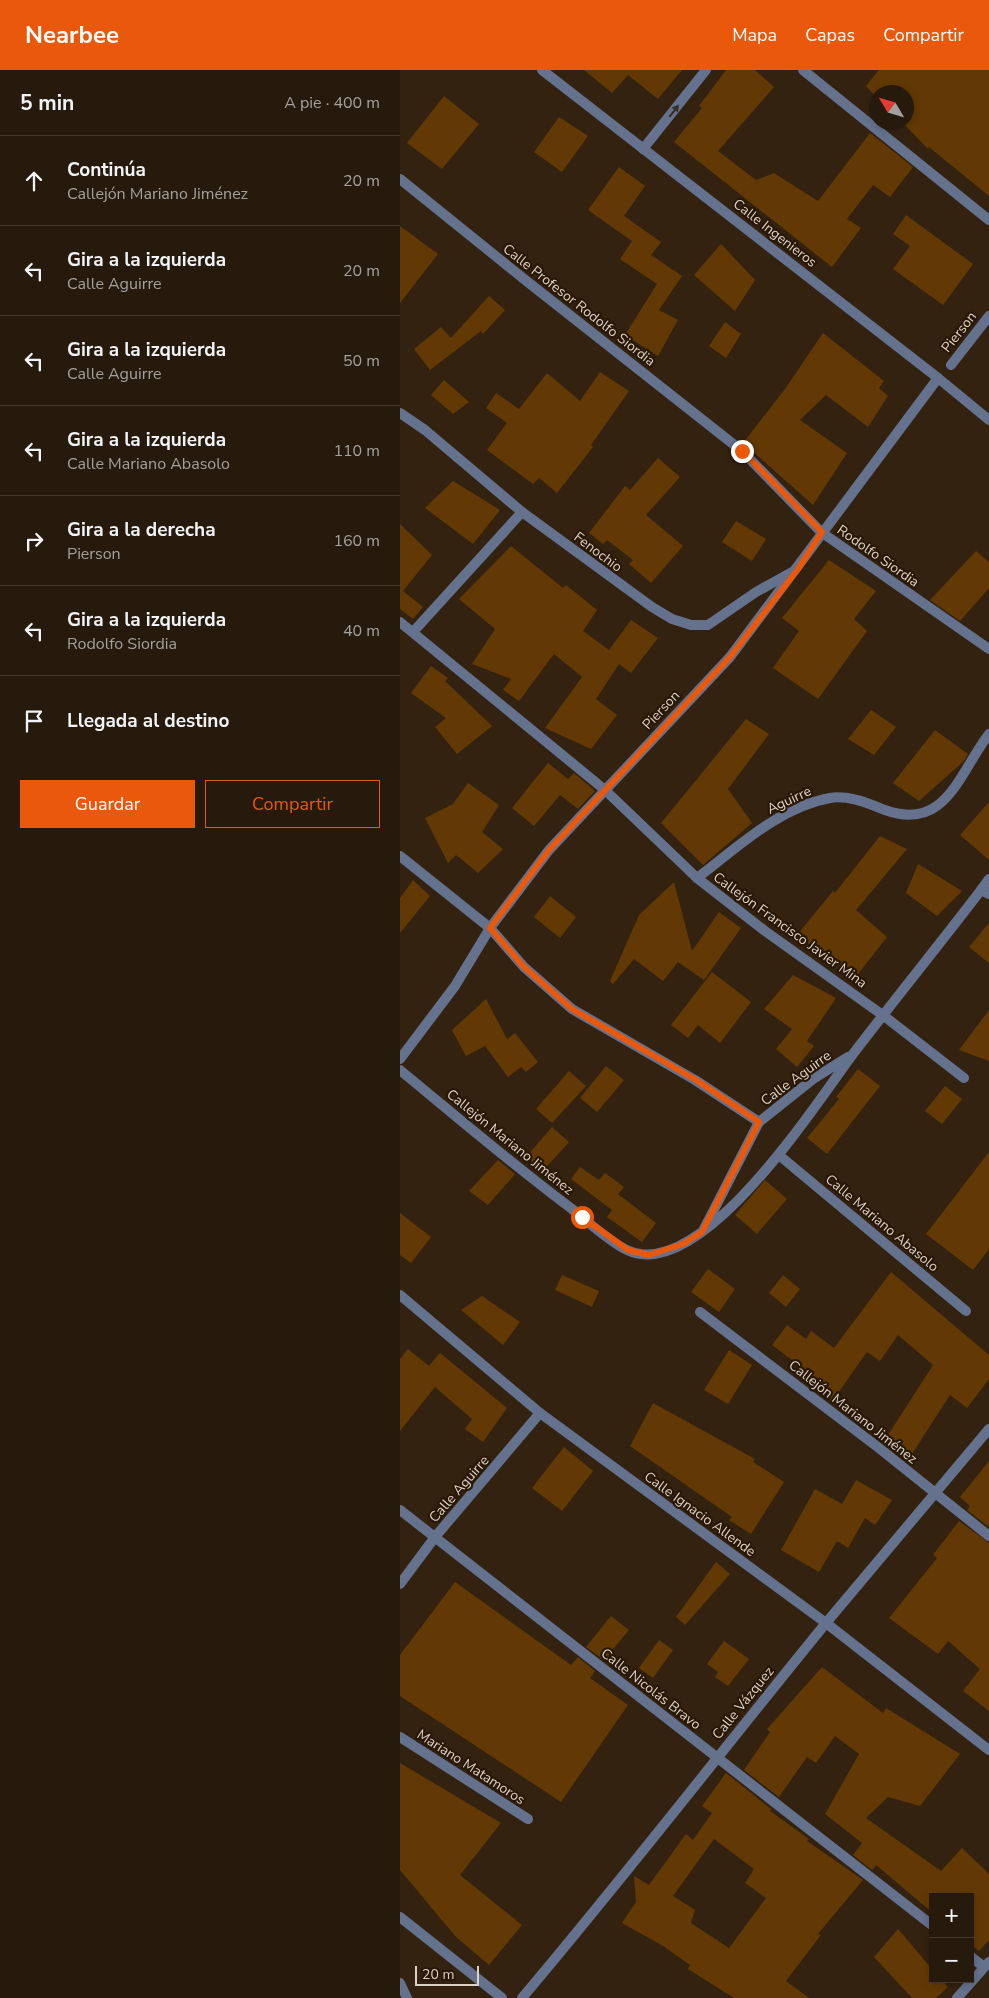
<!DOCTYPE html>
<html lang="es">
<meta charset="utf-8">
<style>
:root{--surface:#261a0c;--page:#2e2315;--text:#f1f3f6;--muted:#a4a19d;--line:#42382d;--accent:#ea580c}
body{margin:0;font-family:"Nunito Sans",sans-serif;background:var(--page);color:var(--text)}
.controls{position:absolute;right:15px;bottom:15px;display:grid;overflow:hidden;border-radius:0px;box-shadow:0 2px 8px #0003}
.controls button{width:45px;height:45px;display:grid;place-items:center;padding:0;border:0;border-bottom:1px solid var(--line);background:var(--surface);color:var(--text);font:25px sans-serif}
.compass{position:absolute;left:469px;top:15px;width:45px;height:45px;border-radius:50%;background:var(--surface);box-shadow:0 2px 8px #0003;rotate:308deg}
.scale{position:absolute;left:15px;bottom:12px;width:64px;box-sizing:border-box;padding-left:5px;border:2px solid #ddd1c6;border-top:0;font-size:14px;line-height:18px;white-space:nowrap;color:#ddd1c6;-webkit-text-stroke:4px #291806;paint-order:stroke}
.stop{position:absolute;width:15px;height:15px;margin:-11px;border:4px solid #ea580c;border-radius:50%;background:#fff}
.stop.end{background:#ea580c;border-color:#fff;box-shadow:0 1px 5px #0008}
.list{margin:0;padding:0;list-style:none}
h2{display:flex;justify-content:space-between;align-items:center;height:65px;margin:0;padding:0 20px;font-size:21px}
h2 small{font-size:16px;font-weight:400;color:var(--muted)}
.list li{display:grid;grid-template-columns:32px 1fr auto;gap:15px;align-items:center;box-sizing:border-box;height:90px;padding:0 20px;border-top:1px solid var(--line)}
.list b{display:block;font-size:19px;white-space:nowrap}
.list p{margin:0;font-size:16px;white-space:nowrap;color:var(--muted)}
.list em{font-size:16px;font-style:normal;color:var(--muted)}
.actions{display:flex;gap:10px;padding:15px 20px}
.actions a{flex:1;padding:11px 0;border:1px solid var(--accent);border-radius:0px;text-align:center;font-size:18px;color:var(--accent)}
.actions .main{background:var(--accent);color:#fff}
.icon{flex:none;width:28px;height:28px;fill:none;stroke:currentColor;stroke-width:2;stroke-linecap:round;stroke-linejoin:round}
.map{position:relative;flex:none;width:589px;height:1928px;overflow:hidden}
header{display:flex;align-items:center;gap:30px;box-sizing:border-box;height:70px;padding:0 25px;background:var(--accent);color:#fff}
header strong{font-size:24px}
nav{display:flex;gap:28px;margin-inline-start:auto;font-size:18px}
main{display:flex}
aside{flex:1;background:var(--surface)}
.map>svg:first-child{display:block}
</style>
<header>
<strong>Nearbee</strong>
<nav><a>Mapa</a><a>Capas</a><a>Compartir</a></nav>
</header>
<main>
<aside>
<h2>5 min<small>A pie · 400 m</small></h2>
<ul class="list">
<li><svg class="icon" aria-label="ahead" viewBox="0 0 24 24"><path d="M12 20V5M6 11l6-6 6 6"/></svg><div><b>Continúa</b><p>Callejón Mariano Jiménez</p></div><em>20 m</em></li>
<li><svg class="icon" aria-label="left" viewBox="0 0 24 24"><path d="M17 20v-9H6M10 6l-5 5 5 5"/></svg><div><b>Gira a la izquierda</b><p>Calle Aguirre</p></div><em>20 m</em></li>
<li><svg class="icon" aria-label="left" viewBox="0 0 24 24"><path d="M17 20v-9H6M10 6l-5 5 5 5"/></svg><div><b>Gira a la izquierda</b><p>Calle Aguirre</p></div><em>50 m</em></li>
<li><svg class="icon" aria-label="left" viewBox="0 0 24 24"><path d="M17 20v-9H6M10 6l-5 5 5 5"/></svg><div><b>Gira a la izquierda</b><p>Calle Mariano Abasolo</p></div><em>110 m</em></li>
<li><svg class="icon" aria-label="right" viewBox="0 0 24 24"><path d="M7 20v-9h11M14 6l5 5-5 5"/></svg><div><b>Gira a la derecha</b><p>Pierson</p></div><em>160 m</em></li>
<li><svg class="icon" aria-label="left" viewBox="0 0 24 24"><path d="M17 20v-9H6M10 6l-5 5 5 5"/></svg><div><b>Gira a la izquierda</b><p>Rodolfo Siordia</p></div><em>40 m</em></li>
<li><svg class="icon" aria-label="arrive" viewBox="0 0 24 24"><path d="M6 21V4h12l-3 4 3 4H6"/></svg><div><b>Llegada al destino</b></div></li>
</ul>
<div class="actions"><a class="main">Guardar</a><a>Compartir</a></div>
</aside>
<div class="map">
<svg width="589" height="1928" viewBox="0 0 589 1928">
<rect width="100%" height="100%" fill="#332210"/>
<g fill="#623904" fill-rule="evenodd">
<polygon points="184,0 282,0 258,29 228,5 212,23"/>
<polygon points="326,0 355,0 374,17 318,81 356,110 374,103 418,131 470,63 513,97 490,127 473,115 447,149 461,158 432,197 274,72 302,38 299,36"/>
<polygon points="479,0 589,0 589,126 529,77 528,79 502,52 506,52 506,22 476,22 476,27 466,16"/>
<polygon points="44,26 79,54 42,99 7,73"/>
<polygon points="159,47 188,66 162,102 134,82"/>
<polygon points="219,97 245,116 224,146 261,172 251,185 282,206 259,240 278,250 258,286 225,265 257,214 220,189 232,171 188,140"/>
<polygon points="506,145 573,194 543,235 493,199 510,176 493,164"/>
<polygon points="0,156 38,184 0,233"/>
<polygon points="321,174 355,210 335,241 294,205"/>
<polygon points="89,226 105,240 83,264 81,261 30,300 14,279 41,257 51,268"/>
<polygon points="325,252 341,264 326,288 309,276"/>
<polygon points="423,263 484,311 479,318 488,326 468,357 426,325 400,350 447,383 413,435 343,373 385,319"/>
<polygon points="200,302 229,321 191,375 193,377 157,423 139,408 133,414 87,380 107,353 86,338 96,323 119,339 147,303 180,331"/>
<polygon points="44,310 69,332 53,344 31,325"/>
<polygon points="258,388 280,407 246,445 283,476 251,513 229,494 233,490 207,470 203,474 189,463 225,416 230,420"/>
<polygon points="53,411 100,440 73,474 25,438"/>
<polygon points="336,451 366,469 352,491 322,472"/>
<polygon points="0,454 32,485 3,521 23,537 13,549 0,539"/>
<polygon points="111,476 163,518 166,515 197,540 183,561 209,580 231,550 258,568 231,603 219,594 196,629 217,645 191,679 145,658 182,607 154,584 119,631 103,620 111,609 72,594 95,559 59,529"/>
<polygon points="576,481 589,492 589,518 560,551 530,530"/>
<polygon points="429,490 476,521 454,549 467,561 418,629 373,598 399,561 382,548"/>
<polygon points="31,596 48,608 45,611 92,656 57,684 35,657 46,648 11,623"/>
<polygon points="471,640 496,657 474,685 448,669"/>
<polygon points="346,649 369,664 328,719 352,753 303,795 261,753"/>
<polygon points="535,660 568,684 564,691 519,731 493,713"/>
<polygon points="148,693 168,709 174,703 195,721 178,739 160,725 134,756 112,738"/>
<polygon points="68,713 99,735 82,762 103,779 78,803 56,785 48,793 25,748 53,734"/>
<polygon points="589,732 589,790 560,765"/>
<polygon points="480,766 507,779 456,840 487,867 455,908 397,865 433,821 435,823"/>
<polygon points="518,794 562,821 537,846 506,823"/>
<polygon points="13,810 30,826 0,863 0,828"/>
<polygon points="274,812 292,881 319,842 341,858 304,910 278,892 263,911 234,889 213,914 210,911 239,845"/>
<polygon points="150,826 176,847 160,868 134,847"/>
<polygon points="589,853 589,893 569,877"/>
<polygon points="312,902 351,932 320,973 298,955 288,968 271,955"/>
<polygon points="393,905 436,928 407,971 414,976 397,997 376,979 392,959 364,939"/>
<polygon points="86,929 107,969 115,963 138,992 126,1002 121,997 108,1007 85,976 66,986 52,960"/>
<polygon points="589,940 589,991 559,980"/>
<polygon points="206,996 224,1010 197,1042 180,1028"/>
<polygon points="458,999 480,1016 427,1084 407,1068 439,1029 436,1027"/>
<polygon points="169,1001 186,1016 152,1053 136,1039"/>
<polygon points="545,1016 562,1029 542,1054 525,1041"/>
<polygon points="152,1057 169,1072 143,1101 126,1087"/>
<polygon points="589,1082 589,1179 573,1200 526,1164"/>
<polygon points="98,1090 115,1104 88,1135 69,1121"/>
<polygon points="180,1097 199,1110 205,1103 224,1117 218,1124 256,1153 242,1172 207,1147 212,1140 171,1109"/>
<polygon points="365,1110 387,1129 357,1164 335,1145"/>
<polygon points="0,1143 31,1167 11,1193 0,1185"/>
<polygon points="308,1199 335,1219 319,1242 291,1222"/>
<polygon points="491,1202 589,1285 589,1309 567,1338 550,1325 512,1384 486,1368 533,1295 498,1265 480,1291 467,1282 433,1330 411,1315 416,1308 372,1275 387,1255 406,1269 411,1261 434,1278"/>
<polygon points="162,1205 199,1221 192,1237 155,1220"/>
<polygon points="383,1205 400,1219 386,1237 369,1223"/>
<polygon points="82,1226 120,1252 103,1275 61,1240"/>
<polygon points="8,1279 29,1296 40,1283 107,1338 83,1372 65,1359 72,1349 35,1317 0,1361 0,1289"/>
<polygon points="329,1280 352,1295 328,1334 304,1320"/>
<polygon points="253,1333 355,1389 353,1392 384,1412 351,1464 329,1450 332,1447 230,1376"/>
<polygon points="164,1377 193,1401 162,1441 132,1418"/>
<polygon points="589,1391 589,1457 567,1440 570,1436 560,1427"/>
<polygon points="456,1410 492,1430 475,1455 465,1448 448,1478 437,1471 419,1502 381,1480 415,1419 442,1434"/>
<polygon points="559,1451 589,1473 589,1641 563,1621 580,1599 548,1571 538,1584 489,1548 537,1488 533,1485"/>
<polygon points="316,1492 330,1504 285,1555 276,1547"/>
<polygon points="55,1512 171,1595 178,1587 195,1601 190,1608 228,1635 161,1732 0,1626 0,1585"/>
<polygon points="211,1546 229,1560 204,1590 186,1577"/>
<polygon points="259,1570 273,1580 253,1608 239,1598"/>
<polygon points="324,1571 349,1589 328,1616 315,1607 318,1602 307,1594"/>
<polygon points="422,1597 483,1643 486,1638 560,1684 520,1736 488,1727 466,1748 541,1801 562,1778 589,1804 589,1870 579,1881 570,1874 570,1827 533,1827 533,1843 476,1795 472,1800 453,1785 462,1773 425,1744 459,1684 435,1666 416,1693 407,1687 379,1727 344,1700 370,1662 367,1659"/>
<polygon points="0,1693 101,1753 60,1805 122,1855 89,1895 56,1867 0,1800"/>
<path d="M326,1703l45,36 -1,2 39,28 -2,2 56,39 -45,54 3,1 -35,46 23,17h-75l-46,-29 2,-4 -27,-19 -41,-23 14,-21 -2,-26 15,9 37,-51 7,6 19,-27 -10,-7zM314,1769l40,30 -9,14 21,15 -37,50 -38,-25 4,-13 -22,-14z"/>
<polygon points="498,1859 533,1900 533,1909 541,1909 548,1917 536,1928 512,1928 474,1887"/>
</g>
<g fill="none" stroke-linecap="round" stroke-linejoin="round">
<g stroke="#64728e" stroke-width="10">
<polyline points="0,109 124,209 342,381 421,462 589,579"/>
<polyline points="0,343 25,360 122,442"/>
<polyline points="581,820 589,809"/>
</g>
<g stroke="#64728e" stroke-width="10">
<polyline points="142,0 538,308 589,350"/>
<polyline points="403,0 589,150"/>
<polyline points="243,79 306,0"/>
<polyline points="551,295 589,246"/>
<polyline points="0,552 205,720 297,808 365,861 484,946 564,1008"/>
<polyline points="13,562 122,442 252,537 272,549 291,555 308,555 356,522 392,502"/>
<polyline points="0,786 90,858 124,897 172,939 295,1010 359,1052"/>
<path d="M297,808c40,-30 82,-71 133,-80 19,-3 37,5 55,12 61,22 74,-37 104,-76"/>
<polyline points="0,989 55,916 90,858 149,780 330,587 538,308"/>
<path d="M0,1000c57,47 113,95 172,139 15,12 39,34 55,41 74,35 189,-147 226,-196 42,-55 86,-109 128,-164l8,4"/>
<polyline points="380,1086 566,1241"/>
<polyline points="304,1159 359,1052 413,1009 448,987"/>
<path d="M0,1225l140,118 286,210c-102,125 -200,252 -304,375"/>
<polyline points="300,1242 479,1378 589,1466"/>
<polyline points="0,1440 533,1856"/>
<polyline points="0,1514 35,1467 140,1343"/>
<polyline points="0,1667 128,1749"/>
<polyline points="0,1847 102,1928"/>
<polyline points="570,1886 584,1897"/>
<polyline points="0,1913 7,1928"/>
</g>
<g stroke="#64728e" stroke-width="10">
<polyline points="589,1359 426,1553 589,1680"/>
<polyline points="557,1928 589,1892"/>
</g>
</g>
<defs><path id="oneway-solid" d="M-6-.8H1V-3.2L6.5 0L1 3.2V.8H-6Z" transform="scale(1.25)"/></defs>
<use fill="#382e28" href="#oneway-solid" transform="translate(274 41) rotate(-52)"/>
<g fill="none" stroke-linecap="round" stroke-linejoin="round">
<polyline stroke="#ea580c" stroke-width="6" points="182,1147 228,1180 249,1185 283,1174 302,1162 359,1052 296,1010 172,939 124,897 90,858 149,780 330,587 398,499 422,462 342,381"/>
</g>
<g text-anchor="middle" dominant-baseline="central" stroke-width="4.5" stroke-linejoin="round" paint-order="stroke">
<g font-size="14" fill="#ddd1c6" stroke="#291806">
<text transform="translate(375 163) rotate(38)">Calle Ingenieros</text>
<text transform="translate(179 235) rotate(38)">Calle Profesor Rodolfo Siordia</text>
<text transform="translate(559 262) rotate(-52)">Pierson</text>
<text transform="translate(198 482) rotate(37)">Fenochio</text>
<text transform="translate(478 486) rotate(35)">Rodolfo Siordia</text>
<text transform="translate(261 640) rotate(-47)">Pierson</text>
<text transform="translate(389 730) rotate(-25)">Aguirre</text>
<text transform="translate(390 860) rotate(36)">Callejón Francisco Javier Mina</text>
<text transform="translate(396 1008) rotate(-36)">Calle Aguirre</text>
<text transform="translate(110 1072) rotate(39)">Callejón Mariano Jiménez</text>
<text transform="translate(482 1153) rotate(40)">Calle Mariano Abasolo</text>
<text transform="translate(453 1342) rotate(38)">Callejón Mariano Jiménez</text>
<text transform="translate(59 1419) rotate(-49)">Calle Aguirre</text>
<text transform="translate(300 1444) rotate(36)">Calle Ignacio Allende</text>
<text transform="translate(251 1619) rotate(38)">Calle Nicolás Bravo</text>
<text transform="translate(343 1633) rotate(-51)">Calle Vázquez</text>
<text transform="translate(71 1697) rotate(33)">Mariano Matamoros</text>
</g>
</g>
</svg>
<div class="controls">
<button>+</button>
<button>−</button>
</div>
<svg class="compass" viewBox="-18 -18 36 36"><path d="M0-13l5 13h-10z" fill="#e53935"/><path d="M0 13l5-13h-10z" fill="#a4a19d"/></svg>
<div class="scale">20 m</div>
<div class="stop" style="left:182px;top:1147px"></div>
<div class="stop end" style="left:342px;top:381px"></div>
</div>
</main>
